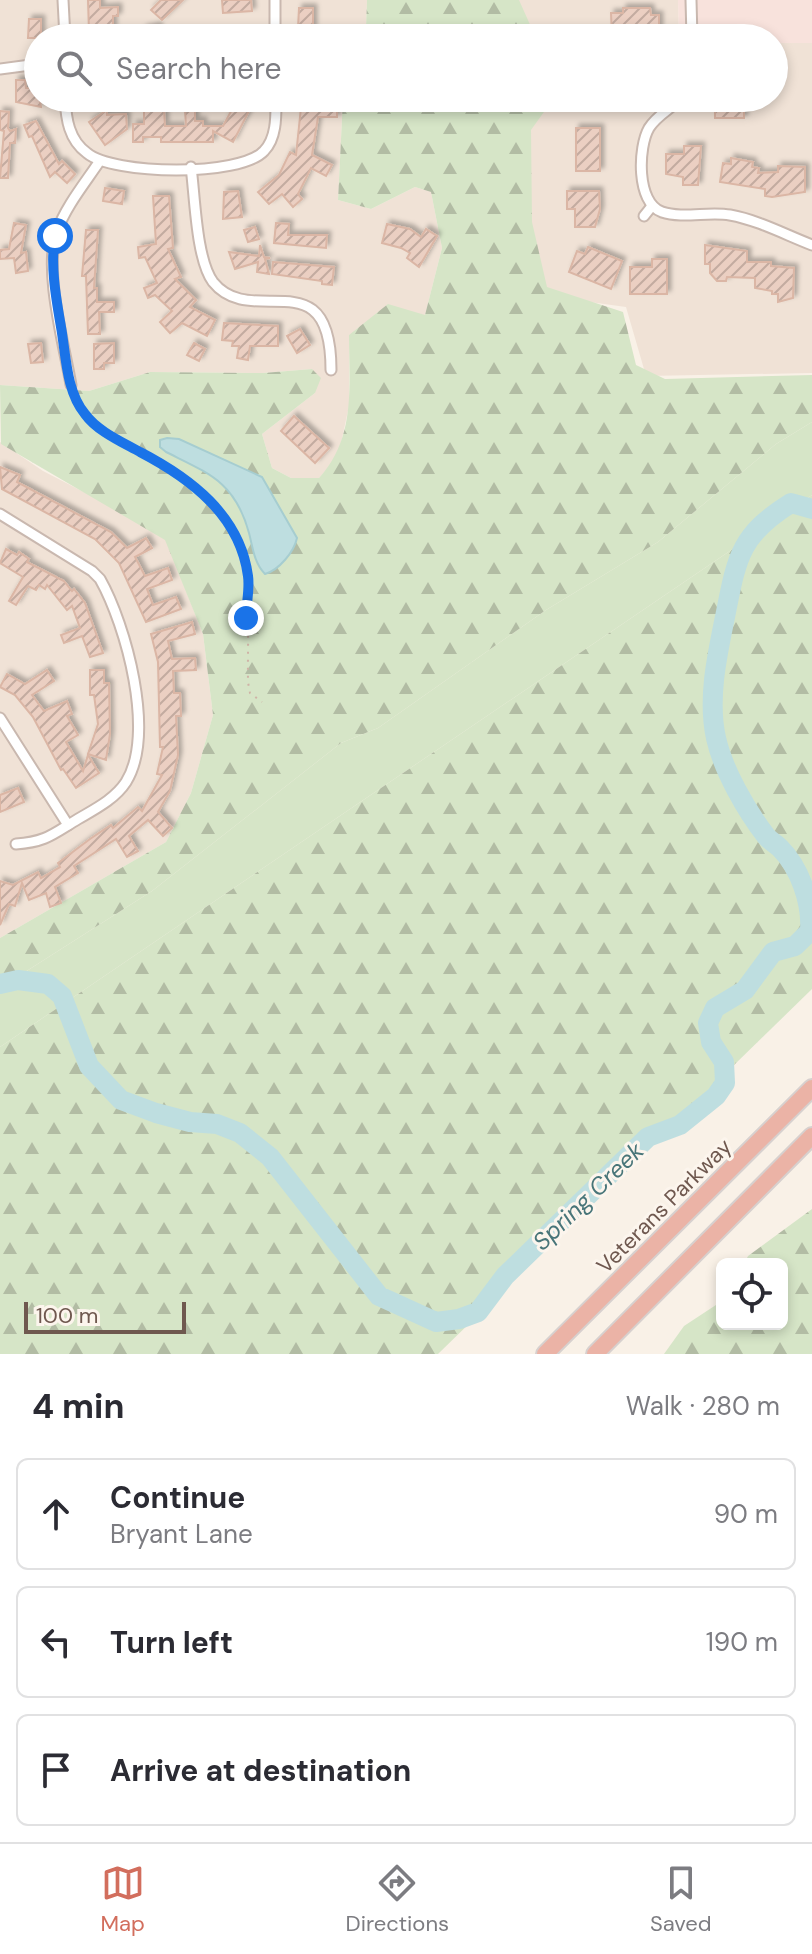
<!DOCTYPE html>
<meta charset="utf-8">
<style>
:root{--surface:#fff;--page:#f2f2f3;--text:#2b2b33;--muted:#7c7c81;--line:#e1e1e2;--accent:#d26e5d}
body{margin:0;font-family:"DM Sans",sans-serif;background:var(--page);color:var(--text)}
.controls{position:absolute;right:24px;bottom:24px;display:grid;overflow:hidden;border-radius:12px;box-shadow:0 4px 12px #0003}
.controls button{width:72px;height:72px;display:grid;place-items:center;padding:0;border:0;border-bottom:2px solid var(--line);background:var(--surface);color:var(--text);font:40px sans-serif}
.scale{position:absolute;left:24px;bottom:20px;width:162px;box-sizing:border-box;padding-left:8px;border:4px solid #6f584f;border-top:0;font-size:22px;line-height:28px;white-space:nowrap;color:#6f584f;-webkit-text-stroke:6px #fcf5ed;paint-order:stroke}
.stop{position:absolute;width:24px;height:24px;margin:-18px;border:6px solid #1a73e8;border-radius:50%;background:#fff}
.stop.end{background:#1a73e8;border-color:#fff;box-shadow:0 2px 8px #0008}
.list{margin:0;padding:0;list-style:none}
h2{display:flex;justify-content:space-between;align-items:center;height:104px;margin:0;padding:0 32px;font-size:34px}
h2 small{font-size:26px;font-weight:400;color:var(--muted)}
.list li{display:grid;grid-template-columns:52px 1fr auto;gap:24px;align-items:center;box-sizing:border-box;height:112px;margin:0 16px 16px;padding:0 16px;border:2px solid var(--line);border-radius:12px}
.list b{display:block;font-size:30px;white-space:nowrap}
.list p{margin:0;font-size:26px;white-space:nowrap;color:var(--muted)}
.list em{font-size:26px;font-style:normal;color:var(--muted)}
.icon{flex:none;width:44px;height:44px;fill:none;stroke:currentColor;stroke-width:2;stroke-linecap:round;stroke-linejoin:round}
.map{position:relative;flex:none;width:812px;height:1354px;overflow:hidden}
.search{position:absolute;background:var(--surface);box-shadow:0 4px 12px #0003;left:24px;right:24px;top:24px;height:88px;display:flex;align-items:center;gap:20px;box-sizing:border-box;padding:0 28px;border-radius:44px;color:var(--muted);font-size:30px}
.sheet{height:488px;background:var(--surface)}
nav{display:flex;justify-content:space-around;align-items:center;box-sizing:border-box;height:112px;border-top:2px solid var(--line);background:var(--surface);font-size:22px;color:var(--muted)}
nav a{display:grid;justify-items:center;gap:4px}
nav .on{color:var(--accent)}
.map>svg:first-child{display:block}
</style>
<div class="map">
<svg width="812" height="1354" viewBox="0 0 812 1354">
<defs>
<pattern id="forest-firs" width="22" height="20" patternUnits="userSpaceOnUse" patternTransform="scale(2)"><rect width="22" height="20" fill="#d6e5c7"/><path d="M5 1l3.5 6h-7zM16 11l3.5 6h-7z" fill="#b2bca4"/></pattern>
<pattern id="building-hatch" width="6" height="6" patternUnits="userSpaceOnUse" patternTransform="scale(2)"><rect width="6" height="6" fill="#ebcfc2"/><path d="M-1 1l2-2M0 6l6-6M5 7l2-2" fill="none" stroke="#c3aba0"/></pattern>
<filter id="shadow"><feDropShadow dx="3.5" dy="-3.5" stdDeviation="2" flood-color="#0004"/></filter>
</defs>
<rect width="100%" height="100%" fill="#f9f1e7"/>
<g fill="#f0e2d6">
<polygon points="0,0 367,0 366,27 358,38 38,38 38,98 343,98 338,200 371,209 415,187 431,192 442,248 425,315 349,335 349,406 338,457 319,478 291,478 272,468 262,434 315,393 312,369 263,373 150,372 89,391 0,385"/>
<polygon points="512,0 678,0 679,38 513,38"/>
<polygon points="774,43 812,43 812,373 646,376 626,307 517,292 514,98 774,98"/>
<polygon points="0,442 43,471 107,504 166,540 203,634 213,715 191,793 166,842 0,938"/>
</g>
<polygon fill="#f8e2dc" points="678,0 812,0 812,43 774,43 774,38 679,38"/>
<polygon fill="#d6e5c7" points="812,422 812,495 0,1047 0,988 152,891 341,743 378,728 546,610 658,542 776,444"/>
<g fill="url(#forest-firs)">
<polygon points="367,0 519,0 536,38 358,38 366,27"/>
<path d="M343,98h211l-23,32 1,92 15,65 76,25 13,53 29,14 147,-4v47l-36,22 -118,98 -112,68 -168,118 -37,15 -189,148 -152,97v-50l166,-96 25,-49 22,-78 -10,-81 -38,-94 -164,-96 -1,-59 89,6 61,-19 113,1 49,-4 9,9 -6,15 -53,41 10,34 19,10h28c37,-41 30,-90 30,-143l39,-31 37,11 17,-67 -11,-56 -16,-5 -44,22 -33,-9z"/>
<polygon points="812,495 812,989 438,1354 0,1354 0,1047"/>
<polygon points="812,1209 812,1354 664,1354 684,1326 722,1301 722,1324 782,1324 782,1264 744,1264 748,1256"/>
</g>
<path fill="#bedee0" stroke="#a6cdd0" stroke-width="2" d="M167,438l12,1 83,38 35,61c-3,14 -18,32 -32,36 -11,-11 -12,-26 -16,-41 -14,-51 -39,-59 -83,-81l-6,-5v-7z"/>
<g fill="none" stroke-linecap="round" stroke-linejoin="round">
<path stroke="#bedee0" stroke-width="20" d="M0,984l18,-4 30,4 14,12 27,70 32,34 35,13 34,9 27,2 23,9 30,24 109,139 57,26 23,-3 19,-7 27,-36 143,-139 32,-12 36,-29 9,-13 -1,-21 -13,-20 -3,-19 7,-15 30,-18 28,-38 22,-6 15,-15c2,-28 -10,-63 -30,-83 -5,-5 -10,-7 -14,-12 -20,-26 -43,-66 -50,-98 -9,-41 2,-86 10,-126 11,-56 15,-78 65,-109l21,6"/>
</g>
<g fill="url(#building-hatch)" stroke="#dbb6a5" stroke-width="2" filter="url(#shadow)">
<polygon points="88,0 100,0 100,8 118,7 118,16 113,16 113,32 89,32"/>
<polygon points="161,0 183,0 162,20 151,10"/>
<polygon points="222,0 251,0 252,11 223,13"/>
<polygon points="299,8 313,8 313,38 304,38 304,28 298,28"/>
<polygon points="623,8 650,8 651,15 659,15 659,38 612,38 611,13 623,13"/>
<polygon points="29,19 41,19 41,38 28,38"/>
<polygon points="158,26 161,38 145,38 143,29"/>
<polygon points="16,80 25,80 26,88 38,88 41,107 16,102"/>
<rect x="89" y="98" width="18" height="10"/>
<polygon points="302,98 317,98 317,104 337,104 337,117 318,117 312,155 332,165 326,176 311,168 298,194 302,199 293,207 282,194 269,204 258,192 279,175 290,152 296,155"/>
<polygon points="610,98 625,98 625,109 605,109 605,101"/>
<polygon points="720,98 744,98 744,118 715,118 715,101"/>
<polygon points="235,104 249,111 233,142 213,131 213,142 161,142 161,137 143,137 143,142 133,142 133,124 144,124 144,108 164,108 165,126 186,126 185,110 195,110 195,121 203,121 203,126 223,126"/>
<polygon points="107,110 107,115 126,114 127,129 105,145 89,122"/>
<polygon points="0,111 9,112 8,128 10,131 16,129 15,143 10,143 8,178 0,178 4,131 0,130"/>
<polygon points="36,121 59,164 62,161 75,174 67,183 55,172 50,177 32,136 29,137 24,125"/>
<rect x="576" y="128" width="24" height="43"/>
<polygon points="684,146 701,146 698,185 683,185 683,177 666,174 666,154 684,154"/>
<polygon points="731,158 753,162 752,167 759,168 758,173 778,172 778,166 805,167 805,192 772,197 765,196 765,189 720,182 723,163 731,164"/>
<polygon points="105,188 124,191 122,204 103,201"/>
<polygon points="238,191 242,217 223,219 224,192"/>
<polygon points="567,191 599,191 600,209 595,227 575,227 575,209 567,209"/>
<polygon points="153,196 169,196 173,248 168,249 181,277 175,279 196,300 190,307 215,320 207,336 182,323 170,333 160,322 172,311 155,295 148,298 144,288 157,283 145,257 139,258 138,247 156,244"/>
<polygon points="14,223 26,225 21,253 26,252 28,271 16,273 14,258 0,259 0,250 9,249"/>
<polygon points="276,223 289,224 288,235 327,235 326,248 274,243"/>
<polygon points="387,224 410,229 421,237 426,229 437,236 419,267 407,258 410,253 401,248 382,243"/>
<polygon points="255,227 259,239 248,242 244,230"/>
<polygon points="86,230 98,230 94,288 97,288 97,302 114,302 114,312 99,312 100,334 88,334 86,276 82,276"/>
<polygon points="260,245 264,257 270,258 265,259 269,274 257,272 258,262 235,269 229,252 259,256"/>
<polygon points="705,245 747,251 747,262 771,262 771,266 794,268 793,298 778,302 778,294 772,294 772,291 755,288 755,278 727,277 726,281 717,281 710,273 710,264 705,264"/>
<polygon points="588,247 622,261 611,289 569,272 577,251 585,254"/>
<polygon points="652,259 667,259 667,294 630,294 630,267 652,267"/>
<polygon points="273,262 334,267 332,285 322,284 322,281 272,274"/>
<polygon points="224,323 278,326 278,346 250,346 248,360 237,358 239,346 232,346 233,341 222,340"/>
<polygon points="300,329 310,345 297,353 287,336"/>
<polygon points="41,343 43,362 31,363 28,344"/>
<polygon points="114,343 114,363 104,363 104,369 94,369 94,344"/>
<polygon points="194,343 205,349 199,361 187,355"/>
<polygon points="294,416 329,448 315,463 281,431"/>
<polygon points="0,467 20,475 17,482 111,532 127,548 146,538 152,548 135,557 145,576 168,568 172,580 147,589 153,605 176,597 181,609 146,622 119,563 95,539 2,489"/>
<polygon points="6,549 17,555 19,552 29,559 27,562 64,581 72,591 74,589 85,603 103,653 90,657 82,636 64,643 61,635 80,628 72,606 67,610 47,585 45,589 39,585 36,590 28,586 16,605 9,601 23,577 0,563"/>
<polygon points="192,622 195,634 168,641 172,659 195,658 196,670 173,671 174,693 180,693 181,716 176,716 178,755 170,791 158,812 172,828 163,836 148,820 129,836 138,851 127,857 116,839 74,866 78,873 55,887 61,903 50,907 46,893 29,900 22,883 15,906 9,904 0,925 0,881 13,885 38,872 41,878 60,867 58,863 90,839 111,825 113,828 138,807 142,811 162,775 157,774 163,747 160,747 158,662 151,634"/>
<polygon points="47,670 54,681 32,695 44,711 67,701 72,714 67,716 78,735 66,742 83,771 88,755 99,773 76,788 63,769 61,770 33,717 15,695 0,687 7,674 25,684"/>
<polygon points="90,670 104,670 104,683 109,683 110,734 106,760 88,754 98,724 94,695 90,695"/>
<polygon points="18,788 24,802 0,812 0,795"/>
</g>
<g fill="none" stroke-linecap="round" stroke-linejoin="round">
<g stroke="#c9b8af" stroke-width="13">
<g id="street">
<polyline points="63,0 65,38"/>
<polyline points="275,0 275,38"/>
<polyline points="691,0 692,38"/>
<polyline points="198,36 275,35"/>
<polyline points="0,69 38,64"/>
<path d="M65,98c1,21 4,42 22,55 26,22 153,24 177,-2 13,-13 12,-36 12,-53"/>
<path d="M681,98c-10,11 -24,17 -32,30 -11,19 -13,75 13,84 21,7 47,-1 68,3 28,5 56,20 82,30"/>
<path d="M191,167c4,29 5,92 22,115 39,49 118,-26 118,88"/>
<polyline points="644,216 652,206"/>
<path d="M71,385c-7,-41 -28,-116 -14,-154 9,-25 28,-48 42,-69"/>
<path d="M0,514l92,57 8,8c26,46 56,155 26,203 -11,17 -31,27 -48,37 -25,15 -32,23 -62,25"/>
<polyline points="0,718 68,825"/>
</g>
</g>
<g stroke="#d7d0ce" stroke-width="20">
<g id="highway">
<polyline points="545,1354 812,1088"/>
<polyline points="595,1354 812,1136"/>
</g>
</g>
<path stroke="#cfb3a6" stroke-width="2" stroke-dasharray="2 6" stroke-linecap="butt" d="M74,394c10,25 29,36 52,49 21,13 44,22 63,37 69,54 58,124 59,202l2,11 12,9"/>
<use href="#street" stroke="#fff" stroke-width="9"/>
<use href="#highway" stroke="#ebb3a6" stroke-width="16"/>
</g>
<g fill="none" stroke-linecap="round" stroke-linejoin="round">
<path stroke="#1a73e8" stroke-width="10" d="M55,236c-5,29 1,62 6,91 5,28 5,64 24,87 12,17 37,28 55,38 50,26 100,63 108,124 2,14 -2,28 -2,42"/>
</g>
<g text-anchor="middle" dominant-baseline="central" stroke-width="6" stroke-linejoin="round" paint-order="stroke">
<g font-size="22" fill="#6f584f" stroke="#fcf5ed">
<text transform="translate(664 1206) rotate(-45)">Veterans Parkway</text>
</g>
<g font-size="24" font-style="italic" fill="#487579" stroke="#fcf5ed">
<text transform="translate(588 1196) rotate(-44)">Spring Creek</text>
</g>
</g>
</svg>
<div class="controls">
<button><svg class="icon" aria-label="locate" viewBox="0 0 24 24"><circle cx="12" cy="12" r="6"/><path d="M12 2v4M12 18v4M2 12h4M18 12h4"/></svg></button>
</div>
<div class="scale">100 m</div>
<div class="stop" style="left:55px;top:236px"></div>
<div class="stop end" style="left:246px;top:618px"></div>
<div class="search"><svg class="icon" aria-label="search" viewBox="0 0 24 24"><circle cx="10" cy="10" r="6"/><path d="M15 15l6 6"/></svg>Search here</div>
</div>
<section class="sheet">
<h2>4 min<small>Walk · 280 m</small></h2>
<ul class="list">
<li><svg class="icon" aria-label="ahead" viewBox="0 0 24 24"><path d="M12 20V5M6 11l6-6 6 6"/></svg><div><b>Continue</b><p>Bryant Lane</p></div><em>90 m</em></li>
<li><svg class="icon" aria-label="left" viewBox="0 0 24 24"><path d="M17 20v-9H6M10 6l-5 5 5 5"/></svg><div><b>Turn left</b></div><em>190 m</em></li>
<li><svg class="icon" aria-label="arrive" viewBox="0 0 24 24"><path d="M6 21V4h12l-3 4 3 4H6"/></svg><div><b>Arrive at destination</b></div></li>
</ul>
</section>
<nav>
<a class="on"><svg class="icon" aria-label="map" viewBox="0 0 24 24"><path d="M3 6l6-2 6 2 6-2v14l-6 2-6-2-6 2zM9 4v14M15 6v14"/></svg>Map</a>
<a><svg class="icon" aria-label="directions" viewBox="0 0 24 24"><path d="M12 3l9 9-9 9-9-9zM9 14v-3h6M13 9l2 2-2 2"/></svg>Directions</a>
<a><svg class="icon" aria-label="saved" viewBox="0 0 24 24"><path d="M7 4h10v16l-5-4-5 4z"/></svg>Saved</a>
</nav>
